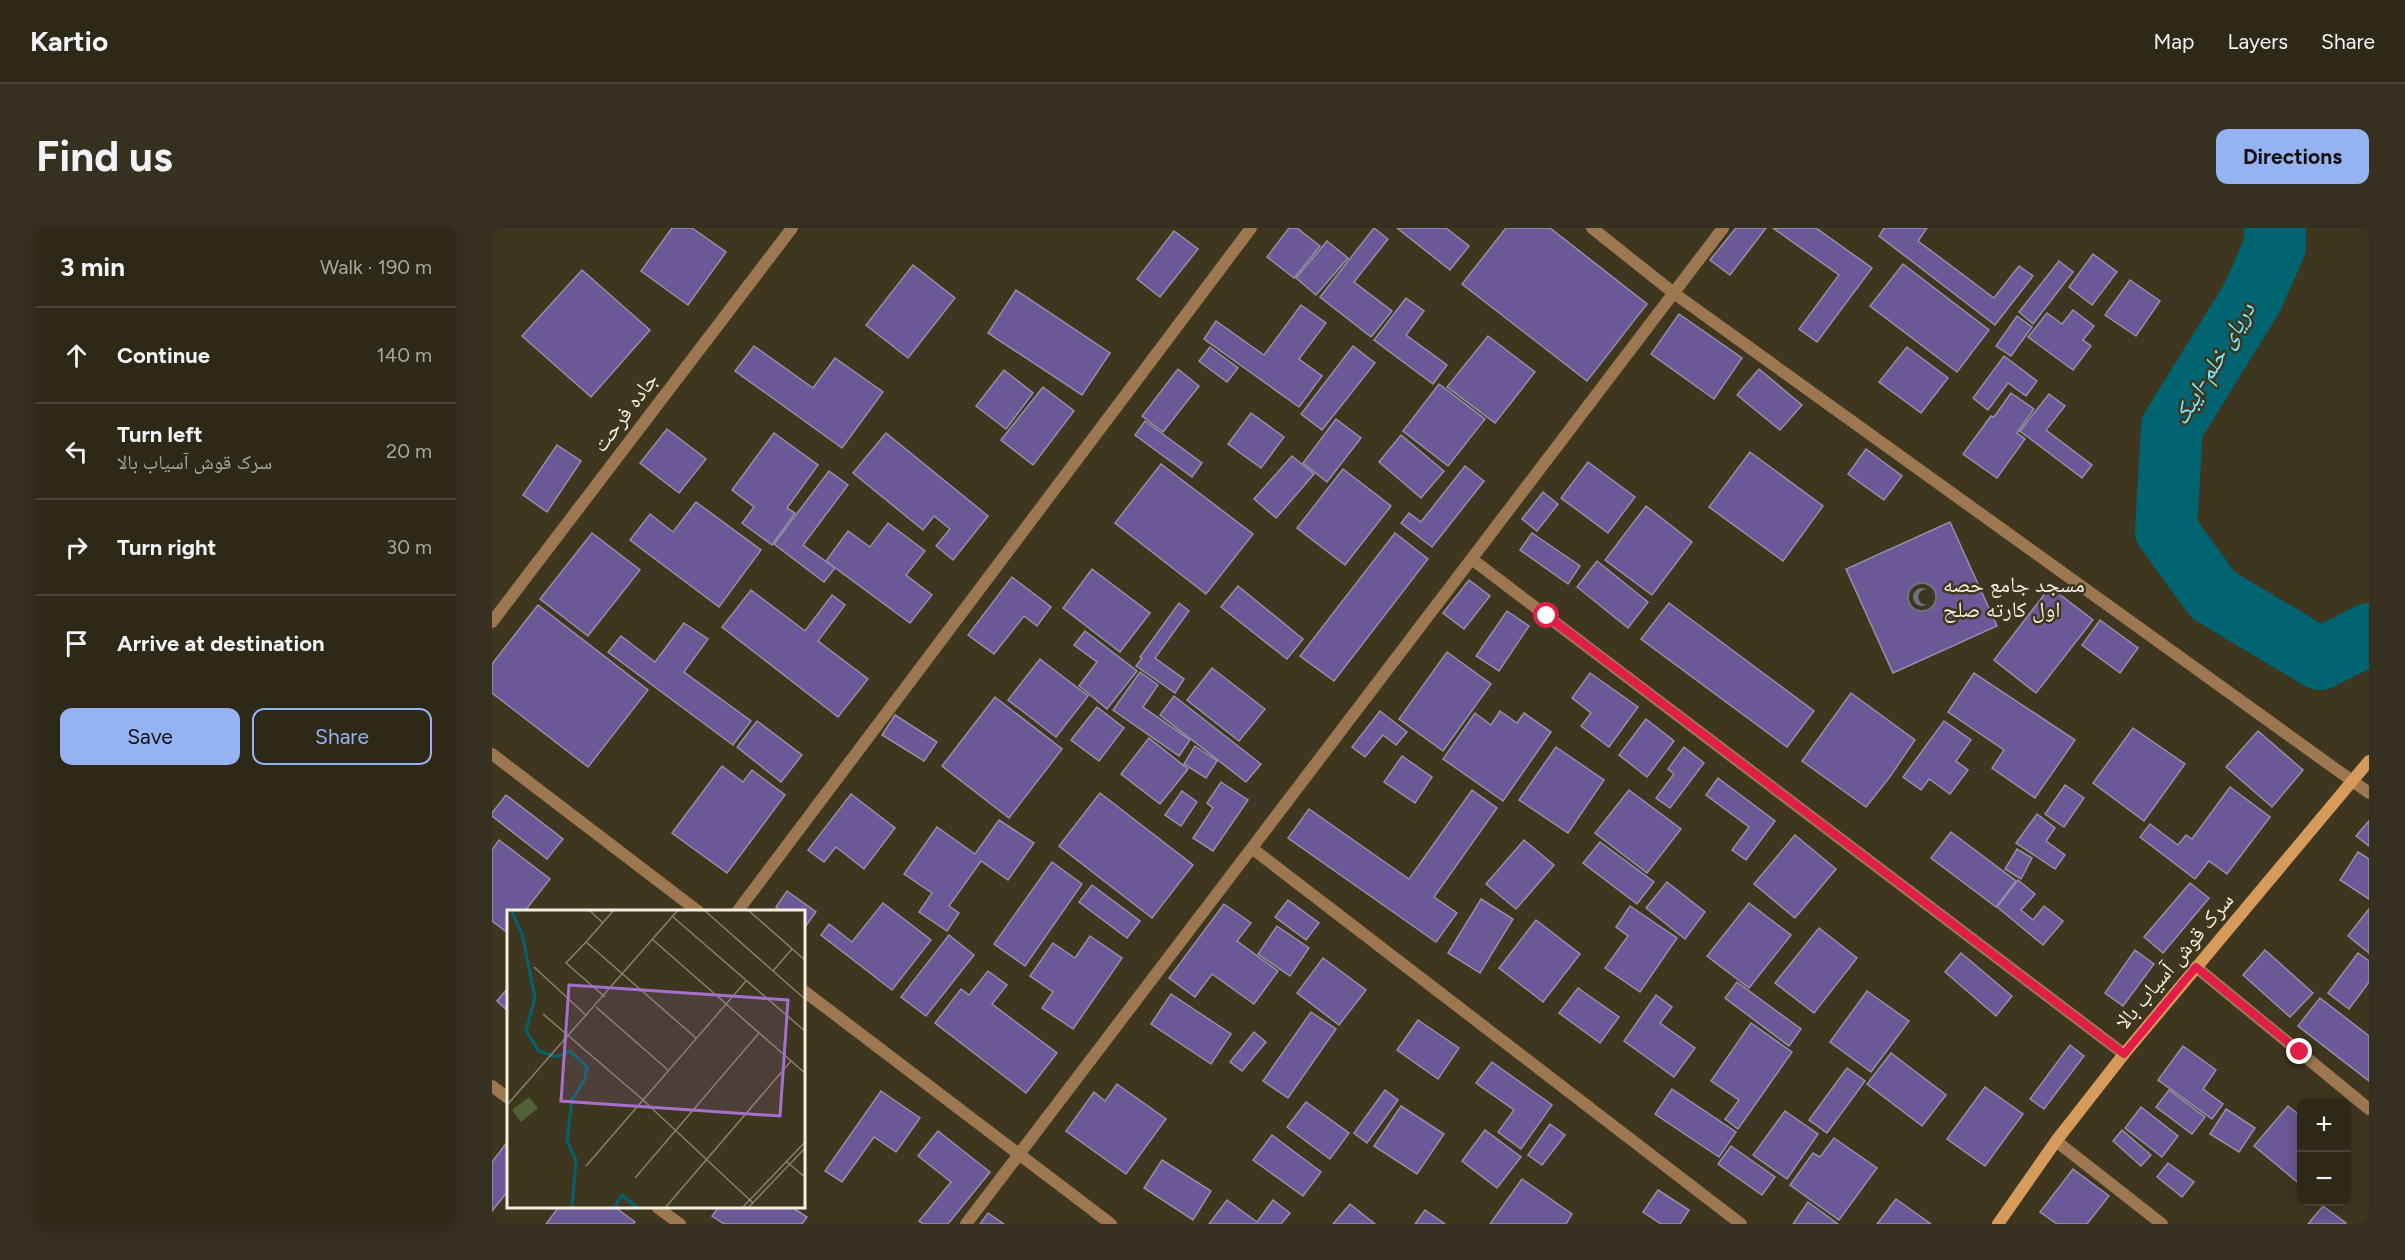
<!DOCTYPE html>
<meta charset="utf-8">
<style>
:root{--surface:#2e2817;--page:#363020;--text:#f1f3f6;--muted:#a7a6a1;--line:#494436;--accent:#95b2f1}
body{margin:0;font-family:Figtree,"Noto Naskh Arabic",sans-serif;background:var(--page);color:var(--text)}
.controls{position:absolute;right:18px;bottom:18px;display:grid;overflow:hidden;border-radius:12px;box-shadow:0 3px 15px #0003}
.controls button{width:54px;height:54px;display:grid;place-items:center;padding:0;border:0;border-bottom:2px solid var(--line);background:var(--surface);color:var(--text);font:30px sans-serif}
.stop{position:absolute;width:18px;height:18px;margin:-14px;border:4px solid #e11d48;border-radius:50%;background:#fff}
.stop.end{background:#e11d48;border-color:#fff;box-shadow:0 2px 6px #0008}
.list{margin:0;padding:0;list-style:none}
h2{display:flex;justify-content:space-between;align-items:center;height:78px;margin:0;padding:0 24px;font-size:26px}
h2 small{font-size:20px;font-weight:400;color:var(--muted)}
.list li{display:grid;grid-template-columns:39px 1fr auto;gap:18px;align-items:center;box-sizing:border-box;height:96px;padding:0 24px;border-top:2px solid var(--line)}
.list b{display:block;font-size:22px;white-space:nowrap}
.list p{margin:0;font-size:20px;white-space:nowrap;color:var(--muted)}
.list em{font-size:20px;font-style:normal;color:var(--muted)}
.actions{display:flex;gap:12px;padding:18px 24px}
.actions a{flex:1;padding:14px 0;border:2px solid var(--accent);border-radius:12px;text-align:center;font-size:21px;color:var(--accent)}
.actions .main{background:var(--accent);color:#111}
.icon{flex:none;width:33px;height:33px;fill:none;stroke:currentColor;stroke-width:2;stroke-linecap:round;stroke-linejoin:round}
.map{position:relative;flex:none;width:1877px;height:996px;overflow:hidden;border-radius:12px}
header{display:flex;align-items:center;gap:36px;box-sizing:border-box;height:84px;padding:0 30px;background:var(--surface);border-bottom:2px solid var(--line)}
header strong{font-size:28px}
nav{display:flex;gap:33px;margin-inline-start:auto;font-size:21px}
.intro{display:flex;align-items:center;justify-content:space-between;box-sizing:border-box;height:144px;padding:0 36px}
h1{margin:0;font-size:42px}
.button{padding:15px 27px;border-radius:12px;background:var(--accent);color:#111;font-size:21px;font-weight:700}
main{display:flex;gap:36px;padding:0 36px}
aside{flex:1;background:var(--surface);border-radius:12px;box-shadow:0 3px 15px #0003}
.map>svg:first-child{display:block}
</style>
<header>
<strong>Kartio</strong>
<nav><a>Map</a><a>Layers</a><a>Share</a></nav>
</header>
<div class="intro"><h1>Find us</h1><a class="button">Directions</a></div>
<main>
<aside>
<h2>3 min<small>Walk · 190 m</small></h2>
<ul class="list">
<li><svg class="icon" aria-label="ahead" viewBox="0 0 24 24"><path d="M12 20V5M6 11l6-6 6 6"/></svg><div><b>Continue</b></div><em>140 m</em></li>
<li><svg class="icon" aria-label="left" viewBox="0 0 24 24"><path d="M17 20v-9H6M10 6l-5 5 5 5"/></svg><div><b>Turn left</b><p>سرک قوش آسیاب بالا</p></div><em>20 m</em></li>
<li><svg class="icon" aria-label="right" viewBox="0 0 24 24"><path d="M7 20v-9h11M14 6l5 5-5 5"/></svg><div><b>Turn right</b></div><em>30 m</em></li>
<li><svg class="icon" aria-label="arrive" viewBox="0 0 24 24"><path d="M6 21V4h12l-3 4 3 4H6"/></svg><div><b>Arrive at destination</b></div></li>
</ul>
<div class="actions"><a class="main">Save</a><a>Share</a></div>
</aside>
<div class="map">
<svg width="1877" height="996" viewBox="0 0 1877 996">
<rect width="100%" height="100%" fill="#3e361f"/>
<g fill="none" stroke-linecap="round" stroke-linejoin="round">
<polyline stroke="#006470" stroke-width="62" points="1783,0 1783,18 1760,70 1680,199 1674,302 1721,367 1828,431 1877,406"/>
</g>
<g fill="#6a5897" stroke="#958fa8" stroke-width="1.5">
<polygon points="180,0 200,0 234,24 196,77 149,43"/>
<polygon points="797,0 805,0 828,18 802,50 775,29"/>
<polygon points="882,0 896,11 862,54 900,83 879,109 828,69"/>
<polygon points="905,0 954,0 977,18 958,42"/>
<polygon points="1014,0 1058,0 1155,76 1095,153 970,56"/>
<polygon points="1244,0 1274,0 1238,47 1218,32"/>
<polygon points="1281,0 1324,0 1380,40 1325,114 1307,101 1347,47"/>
<polygon points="1392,0 1435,0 1426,13 1502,70 1527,38 1541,48 1503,97 1387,8"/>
<polygon points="682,3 706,21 668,69 645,51"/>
<polygon points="835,13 856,30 824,67 804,50"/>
<polygon points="1601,26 1625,44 1600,77 1577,59"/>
<polygon points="1567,33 1581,44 1541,96 1527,84"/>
<polygon points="1411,36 1497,102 1465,144 1378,78"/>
<polygon points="421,37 463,70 416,130 374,97"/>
<polygon points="90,42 158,102 99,169 30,108"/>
<polygon points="1638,52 1668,73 1644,108 1613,87"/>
<polygon points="524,62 618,125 590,167 496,105"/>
<polygon points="914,70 932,83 914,107 955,137 941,156 882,112"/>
<polygon points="809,77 834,95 807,131 830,148 807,179 712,111 724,93 772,127"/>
<polygon points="1581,82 1602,98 1591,112 1599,118 1581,142 1536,109 1555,85 1570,96"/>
<polygon points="1187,86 1250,130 1222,171 1159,126"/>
<polygon points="1525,88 1540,99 1519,128 1504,118"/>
<polygon points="996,108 1043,144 1003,195 955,159"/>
<polygon points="262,118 321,160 343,130 391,164 350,220 243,143"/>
<polygon points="861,118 883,135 830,202 809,186"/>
<polygon points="718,119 746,140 735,154 707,133"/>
<polygon points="1415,119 1456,150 1429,185 1387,154"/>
<polygon points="1512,128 1545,153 1534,168 1516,155 1496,182 1481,170"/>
<polygon points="686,141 707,158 671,204 650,188"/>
<polygon points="1267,141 1310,177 1288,202 1245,167"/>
<polygon points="512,142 541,165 514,201 484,178"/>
<polygon points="947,156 993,191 956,238 911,203"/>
<polygon points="551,159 582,183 541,237 509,212"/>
<polygon points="1519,165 1542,181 1525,205 1533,211 1505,250 1471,226 1499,188 1502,189"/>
<polygon points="1557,166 1573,178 1554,202 1600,237 1590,250 1528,203"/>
<polygon points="759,185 792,209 769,240 736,216"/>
<polygon points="844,191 869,210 835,254 811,235"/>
<polygon points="653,193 710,235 700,249 643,207"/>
<polygon points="175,201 214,231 187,265 148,235"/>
<polygon points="282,205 326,237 295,280 303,285 280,317 250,295 262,279 240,262"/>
<polygon points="394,205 496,288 461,332 444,318 458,301 442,288 431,302 361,245"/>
<polygon points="909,207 952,243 929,270 887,234"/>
<polygon points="65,217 89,233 55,284 31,267"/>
<polygon points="1374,221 1410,248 1392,272 1356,246"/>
<polygon points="1258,224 1331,278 1291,333 1217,279"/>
<polygon points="800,228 822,246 784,290 762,271"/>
<polygon points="1096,234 1143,269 1116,305 1069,270"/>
<polygon points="669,236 761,306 714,366 623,295"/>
<polygon points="973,238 992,253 940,319 909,295 917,285 929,294"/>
<polygon points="851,241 899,278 853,337 805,300"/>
<polygon points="337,243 356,257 311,317 343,340 332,354 282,316"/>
<polygon points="1051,264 1066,276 1045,303 1030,291"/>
<polygon points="204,274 269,322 227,379 138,312 158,286 181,304"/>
<polygon points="1154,278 1200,314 1160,367 1113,332"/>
<polygon points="1458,294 1505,398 1401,445 1354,341"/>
<polygon points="396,295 433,323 414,347 440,367 418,395 334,333 356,303 378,319"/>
<polygon points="100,305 148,342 96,408 48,371"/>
<polygon points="903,305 936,331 842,453 808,428"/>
<polygon points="1040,305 1088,338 1076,356 1028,322"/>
<polygon points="1105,333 1156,374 1136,400 1085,359"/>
<polygon points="600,341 658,385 628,424 571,380"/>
<polygon points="520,349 559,379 545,398 532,388 502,426 476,407"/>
<polygon points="977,352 998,368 972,401 951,385"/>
<polygon points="746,358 811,411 795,431 729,379"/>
<polygon points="1558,359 1601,392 1544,465 1502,432"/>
<polygon points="259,362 313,403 340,367 353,377 326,413 376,451 346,489 230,399"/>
<polygon points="687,375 697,383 663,430 692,451 683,465 644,438 650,430 648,429"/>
<polygon points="1177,375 1322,483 1295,519 1149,411"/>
<polygon points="46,377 156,462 96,539 0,465 0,436"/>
<polygon points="1015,383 1037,398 1007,443 984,428"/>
<polygon points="1608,392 1646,420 1628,445 1590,417"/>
<polygon points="192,395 216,411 192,444 259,493 241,517 116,424 129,408 163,434"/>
<polygon points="593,403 645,443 615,481 587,458 605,434 582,417"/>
<polygon points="955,424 999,456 951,523 907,491"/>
<polygon points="548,431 596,468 564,509 516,472"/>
<polygon points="720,440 773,481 747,513 695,472"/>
<polygon points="648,444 666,457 651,479 698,512 687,528 621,482"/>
<polygon points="1098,445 1146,479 1117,519 1089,498 1099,485 1080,470"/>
<polygon points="1482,445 1583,512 1543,570 1500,540 1512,522 1456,484"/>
<polygon points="1359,465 1423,512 1397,550 1374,579 1310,533"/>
<polygon points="682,468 769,536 754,554 668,487"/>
<polygon points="503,469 570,521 517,590 450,538"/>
<polygon points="605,479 632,500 607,533 579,512"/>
<polygon points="888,483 915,504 904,517 891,507 873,529 860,519"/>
<polygon points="1008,483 1025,495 1032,485 1059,504 1011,573 951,531 983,485 999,497"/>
<polygon points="403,487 445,514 432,533 390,507"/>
<polygon points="1154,491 1182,513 1155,549 1127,527"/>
<polygon points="265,493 310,527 289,554 245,519"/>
<polygon points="1452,493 1479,512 1464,533 1476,542 1458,566 1437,551 1429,562 1411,549"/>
<polygon points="1641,500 1693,536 1652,593 1601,555"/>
<polygon points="1766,503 1811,542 1780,579 1734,539"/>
<polygon points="657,510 696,541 668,576 629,546"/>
<polygon points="703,518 725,533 714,550 692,536"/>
<polygon points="1064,519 1112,552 1076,605 1027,572"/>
<polygon points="1192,519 1212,535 1178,580 1164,570 1182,546 1176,541"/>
<polygon points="910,528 940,549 923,575 892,554"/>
<polygon points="230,538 251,554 260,542 293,567 235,645 180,605"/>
<polygon points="1226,550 1283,593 1254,632 1240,622 1257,599 1214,567"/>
<polygon points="729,554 756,572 721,623 701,610 721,580 715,575"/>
<polygon points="1573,557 1592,570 1572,599 1553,586"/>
<polygon points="1738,559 1778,589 1735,646 1717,633 1703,651 1648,609 1658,596 1686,617 1694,607 1700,611"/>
<polygon points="980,562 1005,580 942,669 965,685 944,714 796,610 817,581 917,651"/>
<polygon points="1137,562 1189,601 1155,645 1103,605"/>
<polygon points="690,563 705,574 689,598 673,587"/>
<polygon points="608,565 701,637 660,690 567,618"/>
<polygon points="359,566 403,600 372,641 344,619 332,634 316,622"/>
<polygon points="14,567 71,611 55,631 0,588 0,585"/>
<polygon points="1545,586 1563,600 1554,613 1573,627 1563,641 1524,615"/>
<polygon points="507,592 542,615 516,652 489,633 457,678 467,685 455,703 427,684 440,665 412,646 445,599 483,626"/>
<polygon points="1877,593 1877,618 1864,608"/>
<polygon points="1459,604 1524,653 1504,679 1439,630"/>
<polygon points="1303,607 1344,641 1303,690 1262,656"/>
<polygon points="7,612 58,651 32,684 16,684 16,705 0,693 0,622"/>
<polygon points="1032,612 1062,637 1024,681 994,656"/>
<polygon points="1108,614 1162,654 1145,676 1091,635"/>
<polygon points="1525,621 1540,630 1529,651 1513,641"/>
<polygon points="1866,624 1877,631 1877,671 1848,652"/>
<polygon points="560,634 590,656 533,738 502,716"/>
<polygon points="1526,652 1543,666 1529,682 1541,692 1552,678 1571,693 1551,717 1505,679"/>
<polygon points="1175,654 1213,684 1193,711 1154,680"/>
<polygon points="1698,655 1717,670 1671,725 1652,709"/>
<polygon points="600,657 648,693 635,710 587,674"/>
<polygon points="295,663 324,684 313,699 312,684 291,684 284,679"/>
<polygon points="989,671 1021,691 988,745 956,725"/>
<polygon points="796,672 827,695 814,712 783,689"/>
<polygon points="391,675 439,712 400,762 329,707 337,696 360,714"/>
<polygon points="1257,675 1299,707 1257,760 1215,728"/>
<polygon points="732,676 759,695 745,713 786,743 762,776 720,746 703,769 677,750"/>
<polygon points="1138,678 1185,710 1148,764 1113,740 1136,708 1124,699"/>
<polygon points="1877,681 1877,725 1856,708"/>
<polygon points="1044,692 1088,726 1051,774 1007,740"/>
<polygon points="785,698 817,720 798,748 766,726"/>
<polygon points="1327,700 1365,730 1322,785 1283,755"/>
<polygon points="457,707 482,727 434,788 409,769"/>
<polygon points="598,708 630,730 581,801 550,780 561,764 538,748 561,715 583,730"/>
<polygon points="1643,722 1662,736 1631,778 1613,765"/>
<polygon points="1773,722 1821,765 1798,789 1751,747"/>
<polygon points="1469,725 1520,768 1504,788 1453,744"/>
<polygon points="1866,725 1877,733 1877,754 1857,781 1836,765"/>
<polygon points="831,730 874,762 847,797 805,765"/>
<polygon points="496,743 515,757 500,776 565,825 534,865 443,795 469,761 477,767"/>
<polygon points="1245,754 1309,801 1297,818 1233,770"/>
<polygon points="16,760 16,783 5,773"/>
<polygon points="1086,760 1127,789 1108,815 1067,785"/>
<polygon points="1375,763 1417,793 1379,844 1338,814"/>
<polygon points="679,766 739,806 719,836 659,796"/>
<polygon points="1164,767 1180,779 1168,795 1203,820 1182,849 1132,813"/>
<polygon points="1828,770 1877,808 1877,853 1806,798"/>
<polygon points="819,784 844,801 796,870 771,853"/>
<polygon points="926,792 967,820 946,851 905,822"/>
<polygon points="1259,795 1300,824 1246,901 1233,891 1247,872 1219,853"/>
<polygon points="762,804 774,814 750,843 738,834"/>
<polygon points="1578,817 1592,828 1552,881 1538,871"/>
<polygon points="1691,818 1724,842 1711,861 1731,876 1720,891 1666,852"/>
<polygon points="1399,825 1454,867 1430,898 1375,856"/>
<polygon points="1000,834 1060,877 1029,921 1006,904 1022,882 984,855"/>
<polygon points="1355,840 1373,853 1335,905 1317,892"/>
<polygon points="625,856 674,891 634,946 574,903 602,864 613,873"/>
<polygon points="1493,859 1531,886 1493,938 1455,911"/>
<polygon points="1180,861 1244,904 1227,929 1163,886"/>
<polygon points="893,862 906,872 875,915 862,905"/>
<polygon points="1677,862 1713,889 1700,906 1664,879"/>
<polygon points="389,863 428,890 404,924 382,909 350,954 333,943"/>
<polygon points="814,874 857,905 838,931 795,899"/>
<polygon points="909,878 952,906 925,946 882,918"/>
<polygon points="1796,878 1810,889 1810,958 1762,918"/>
<polygon points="1649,879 1686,908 1670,929 1633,900"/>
<polygon points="1734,881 1763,900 1747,924 1718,906"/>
<polygon points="1293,883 1326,906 1295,951 1261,927"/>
<polygon points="1058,896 1073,907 1050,937 1036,927"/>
<polygon points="993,902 1029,929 1005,960 970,933"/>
<polygon points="1630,902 1659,927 1649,938 1621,913"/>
<polygon points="446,903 498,944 456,996 431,996 427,993 459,954 426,928"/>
<polygon points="780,907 829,944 811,968 761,932"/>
<polygon points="1342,910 1385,940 1347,992 1298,957 1321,925 1328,929"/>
<polygon points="16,913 16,963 0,983 0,934"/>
<polygon points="1239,918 1283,949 1270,967 1226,936"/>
<polygon points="670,932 719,963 701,992 652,960"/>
<polygon points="1676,935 1702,954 1690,969 1665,949"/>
<polygon points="1581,941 1617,968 1595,996 1565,996 1548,984"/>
<polygon points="1030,951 1080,986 1074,996 998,996"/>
<polygon points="1166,962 1197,982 1188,996 1169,996 1151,984"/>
<polygon points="1404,971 1439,996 1385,996"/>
<polygon points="735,972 765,994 781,972 798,985 789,996 717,996"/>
<polygon points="1316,974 1346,996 1301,996"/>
<polygon points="858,976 883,996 841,996"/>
<polygon points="1831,978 1854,995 1853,996 1816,996"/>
<polygon points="66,980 124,980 143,994 141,996 54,996"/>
<polygon points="226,980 301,980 315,989 310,996 232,996 220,988"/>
<polygon points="933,982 953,996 923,996"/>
<polygon points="496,985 512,996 488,996"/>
</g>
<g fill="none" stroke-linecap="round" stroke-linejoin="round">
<g stroke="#9d7750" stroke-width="12">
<polyline points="1100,0 1183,66 1877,565"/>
<polyline points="981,332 1632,826"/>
<polyline points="0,394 300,0"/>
<polyline points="0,526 207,684"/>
<polyline points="761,621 1249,996"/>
<polyline points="245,684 759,0"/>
<polyline points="1704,739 1877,881"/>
<polyline points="312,763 619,996"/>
<polyline points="0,858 16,870"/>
<polyline points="1564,913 1670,996"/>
<polyline points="166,980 188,996"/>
<polyline points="474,996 1231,0"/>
</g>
<polyline stroke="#d69a5a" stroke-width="12" points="1506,996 1564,913 1632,826 1877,533"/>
</g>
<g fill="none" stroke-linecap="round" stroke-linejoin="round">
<polyline stroke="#e11d48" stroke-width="8" points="1055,388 1632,826 1704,739 1808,824"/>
</g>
<defs>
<g id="mosque-ring" transform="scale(1.5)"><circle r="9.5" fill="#3e361f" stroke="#6b7280" stroke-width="1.5"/><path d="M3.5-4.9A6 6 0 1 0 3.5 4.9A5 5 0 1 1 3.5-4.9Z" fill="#6b7280"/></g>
</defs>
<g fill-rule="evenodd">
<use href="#mosque-ring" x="1430" y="369"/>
</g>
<g text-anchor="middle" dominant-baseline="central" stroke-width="5" stroke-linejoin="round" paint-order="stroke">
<g font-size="22" fill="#f4efe1" stroke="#3e361f">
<text transform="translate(133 184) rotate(-53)">جاده فرحت</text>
<text transform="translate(1682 733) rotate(-50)">سرک قوش آسیاب بالا</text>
</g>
<g font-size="22" fill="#f4efe1" stroke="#3e361f" text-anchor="start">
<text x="1451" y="356">مسجد جامع حصه<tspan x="1451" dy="25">اول کارته صلح</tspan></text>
</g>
<g font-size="24" font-style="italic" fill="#79e7f9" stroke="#3e361f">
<text transform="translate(1721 135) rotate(-59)">دریای خلم-ایبک</text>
</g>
</g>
<g transform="translate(15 682)">
<rect width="298" height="298" fill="#3e361f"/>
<path d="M22,187l9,11 -17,14 -9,-12z" fill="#526237"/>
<path fill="none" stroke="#006470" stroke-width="3" d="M4,0l11,24 13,64 -9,33 13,20 17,6 14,-6 17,16 -2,12 -13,21 -5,41 9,19 -4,48M107,298l8,-13 16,13"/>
<path fill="none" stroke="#87806d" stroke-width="1.5" d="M82,0l14,13M197,0l102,90M241,0l58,51M166,7l133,115M145,29l154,135M79,32l28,-32M27,57l53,49M266,61l19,-22M98,87l-39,-34 20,-21 110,96M89,97l72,63M36,104l99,85 111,104M0,195l171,-195M280,252l19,16M79,256l160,-185M128,268l124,-145M158,298l126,-147M235,298l64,-67M241,298l58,-61"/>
<path fill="#a570cb" fill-opacity="0.15" stroke="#a570cb" stroke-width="3" d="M62,75l219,15 -8,116 -219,-15z"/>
<rect width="298" height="298" fill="none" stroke="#f4efe1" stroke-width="3"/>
</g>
</svg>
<div class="controls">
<button>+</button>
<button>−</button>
</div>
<div class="stop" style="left:1055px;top:388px"></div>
<div class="stop end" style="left:1808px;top:824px"></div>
</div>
</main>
